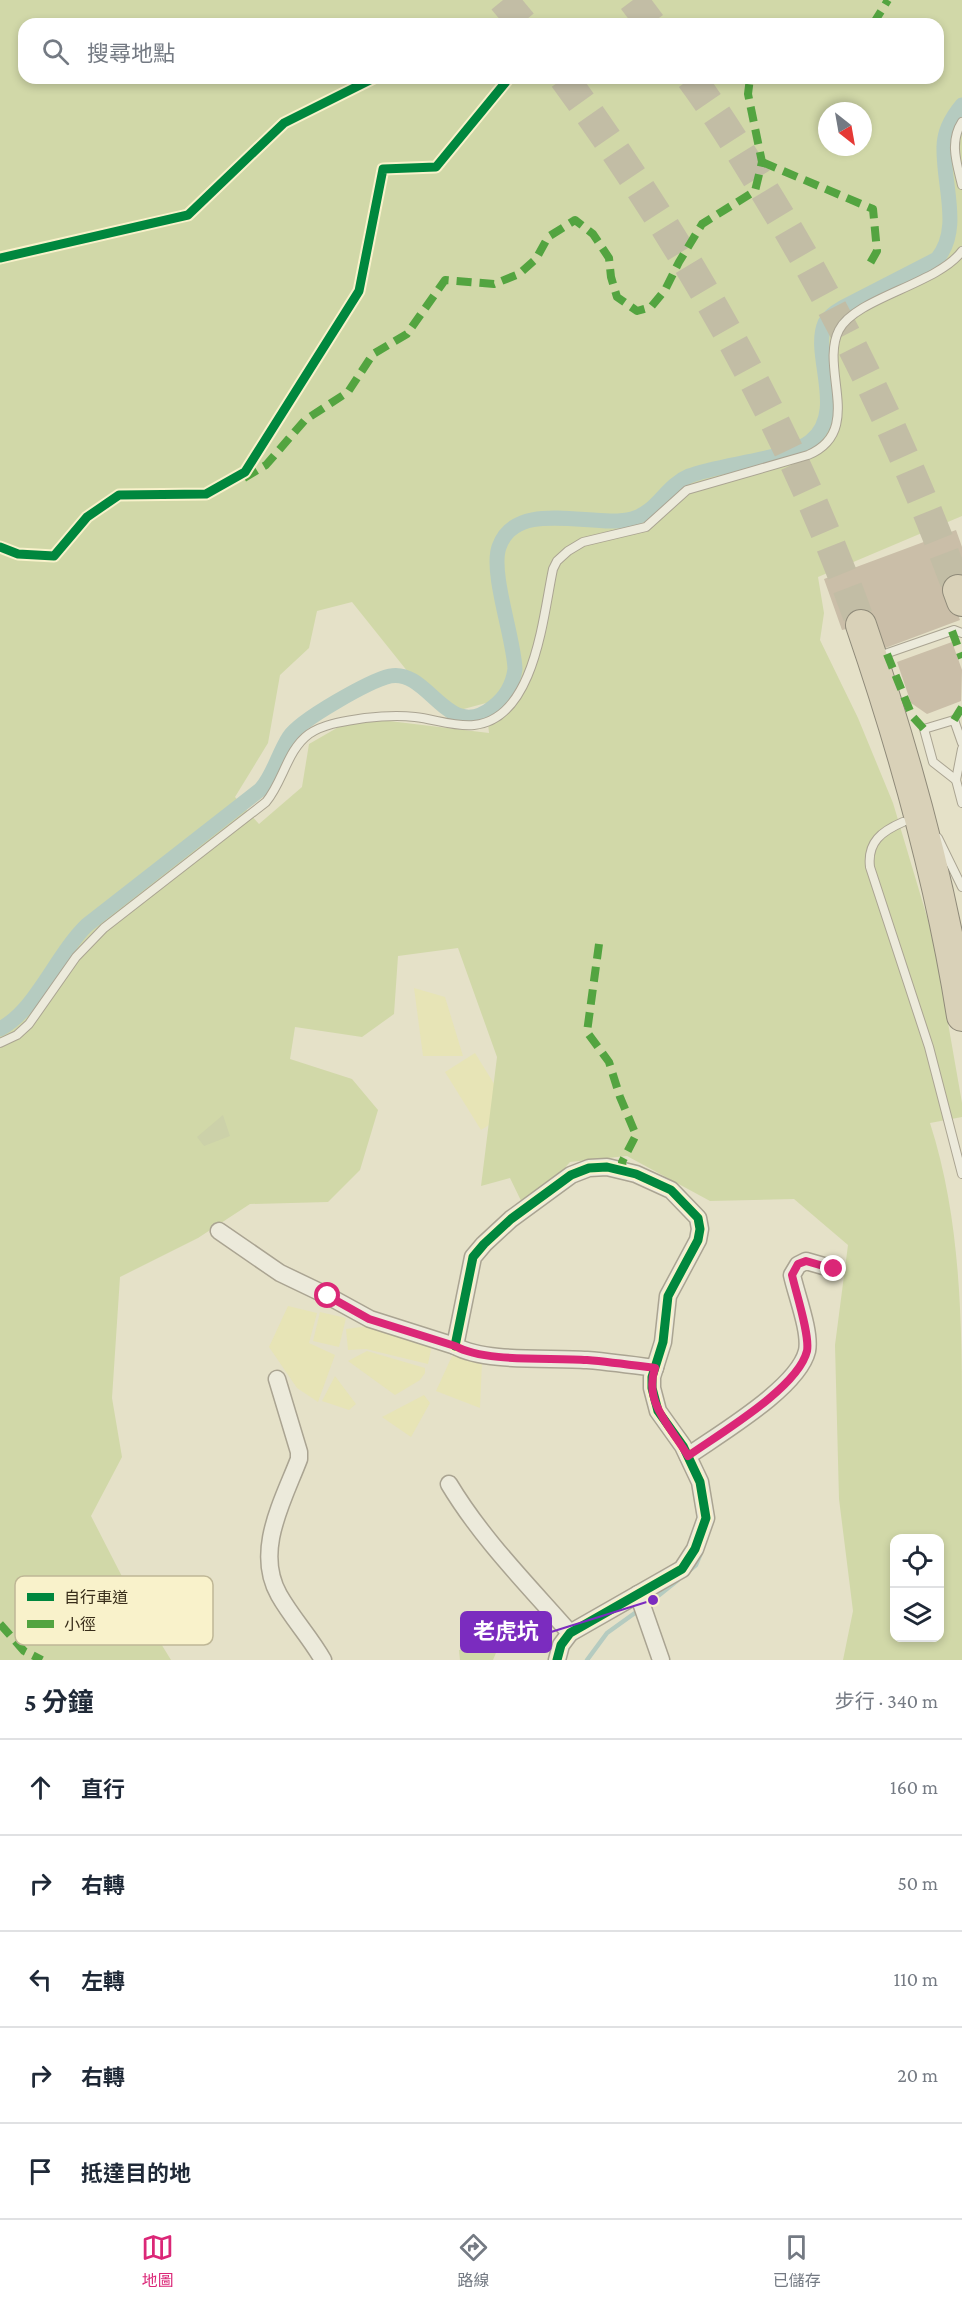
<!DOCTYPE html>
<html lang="zh-TW">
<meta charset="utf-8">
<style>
:root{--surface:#fff;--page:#f2f2f3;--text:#1f2937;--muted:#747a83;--line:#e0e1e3;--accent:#db2777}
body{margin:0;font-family:"Crimson Pro","Noto Sans TC",serif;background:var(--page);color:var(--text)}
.controls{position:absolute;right:18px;bottom:18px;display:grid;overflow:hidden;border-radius:12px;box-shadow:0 3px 9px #0003}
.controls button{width:54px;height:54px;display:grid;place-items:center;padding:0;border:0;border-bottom:2px solid var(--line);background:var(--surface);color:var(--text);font:30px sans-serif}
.compass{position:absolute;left:818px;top:102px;width:54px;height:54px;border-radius:50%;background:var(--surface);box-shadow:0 3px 9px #0003;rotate:149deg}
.stop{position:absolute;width:18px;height:18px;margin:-14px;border:4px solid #db2777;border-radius:50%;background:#fff}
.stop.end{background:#db2777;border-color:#fff;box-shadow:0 2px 6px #0008}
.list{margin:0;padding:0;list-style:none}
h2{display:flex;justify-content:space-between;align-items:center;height:78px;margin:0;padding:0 24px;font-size:26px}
h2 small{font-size:20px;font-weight:400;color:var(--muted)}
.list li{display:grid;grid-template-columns:39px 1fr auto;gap:18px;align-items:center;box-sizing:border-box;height:96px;padding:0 24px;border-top:2px solid var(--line)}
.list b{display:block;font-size:22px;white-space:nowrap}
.list em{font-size:20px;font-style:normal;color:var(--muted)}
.icon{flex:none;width:33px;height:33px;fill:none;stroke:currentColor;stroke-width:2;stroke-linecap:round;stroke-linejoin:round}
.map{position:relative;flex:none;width:962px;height:1660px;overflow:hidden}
.search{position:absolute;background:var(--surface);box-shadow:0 3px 9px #0003;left:18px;right:18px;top:18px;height:66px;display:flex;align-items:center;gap:15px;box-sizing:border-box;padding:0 21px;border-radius:18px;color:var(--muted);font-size:22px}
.sheet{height:558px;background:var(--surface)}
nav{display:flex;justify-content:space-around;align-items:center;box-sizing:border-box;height:84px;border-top:2px solid var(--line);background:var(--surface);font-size:16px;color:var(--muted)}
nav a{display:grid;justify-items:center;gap:3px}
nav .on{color:var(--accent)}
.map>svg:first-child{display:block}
</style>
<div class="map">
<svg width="962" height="1660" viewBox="0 0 962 1660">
<rect width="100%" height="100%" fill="#e5e1c8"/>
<g fill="#e7e4b6">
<polygon points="414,988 445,997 463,1056 423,1056"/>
<polygon points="475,1053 511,1111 481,1130 445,1072"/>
<polygon points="288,1306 317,1313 309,1343 335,1355 318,1402 297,1388 269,1347"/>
<polygon points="320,1312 346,1318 339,1347 313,1341"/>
<polygon points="368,1326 432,1345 428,1364 366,1349 348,1350 346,1329"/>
<polygon points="367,1351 425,1368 425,1373 420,1380 395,1395 348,1361"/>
<polygon points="452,1356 482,1362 480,1408 436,1391"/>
<polygon points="335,1376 356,1404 349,1410 322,1401"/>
<polygon points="424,1395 430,1403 411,1437 382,1417"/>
</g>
<g fill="#d1d8a8" fill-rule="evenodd">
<path d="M0,0h962v516l-144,61 6,36 -4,27 38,78 35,85 40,134 29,166v14l-32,6c32,100 32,205 32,308 0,76 0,153 0,229h-119l10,-49 -14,-112 -4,-154 13,-100 -54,-46 -84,2 -83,-45 -57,6 -44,49 -16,-33 -29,8 16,-129 -39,-109 -60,8 -4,58 -32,23 -67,-10 -5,32 62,20 26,31 -18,60 -32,32 -78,2 -52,34 -78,39 -8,121 10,59 -31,59 42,82 38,62h-171zM24,24h914v54h-914zM827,111h36v36h-36zM352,602l56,70 52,38 26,-7 3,30 -133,-16 -47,27 -7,43 -43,37 -24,-27 33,-54 12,-68 29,-27 8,-37zM894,1538h46v100h-46z"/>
<polygon points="501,1641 493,1660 460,1660 459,1650"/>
</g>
<polygon fill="#ccd1a9" points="223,1115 230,1136 204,1146 197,1137"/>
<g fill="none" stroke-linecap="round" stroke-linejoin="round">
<g stroke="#b5cbc0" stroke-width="4.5">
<polyline points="690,1570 696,1565 701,1553"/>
<polyline points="587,1660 607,1633 653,1600 678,1580"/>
</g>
<path stroke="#b5cbc0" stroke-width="15" d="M0,1029c37,-20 55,-73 87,-104l174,-136c13,-15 17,-35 28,-52 11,-17 80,-56 101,-61 39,-8 58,68 103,31 12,-9 20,-23 22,-38 -1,-31 -25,-96 -16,-122 17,-50 96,-18 133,-28 26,-7 33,-33 57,-43 30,-12 101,-17 122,-35 36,-30 0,-86 14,-118 4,-7 10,-11 17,-15l95,-49c25,-30 6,-73 7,-112 0,-16 8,-30 18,-42"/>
</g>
<g fill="#cabea8">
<polygon points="956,530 962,547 962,588 950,594 960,620 880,650 870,624 842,630 824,579"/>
<polygon points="952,642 962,670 961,701 927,714 911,703 897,662"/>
</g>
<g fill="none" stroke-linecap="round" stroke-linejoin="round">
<g stroke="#c2bda5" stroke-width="30" stroke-dasharray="30 15" stroke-linecap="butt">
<polyline points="503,0 523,24"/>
<polyline points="633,0 651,24"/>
<path d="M564,78c122,168 228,351 297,547"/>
<path d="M691,78c25,34 48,71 70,107 81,130 143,261 197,405"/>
</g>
<g stroke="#aaa492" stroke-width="10">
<g id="lane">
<path d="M962,122c-13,20 -5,42 0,63"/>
<polyline points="879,659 882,655 954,630 962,633"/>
<polyline points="962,749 956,780 962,803"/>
<polyline points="956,780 933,762 924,729 954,720 962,743"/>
<path d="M903,822c-21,9 -36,20 -33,45l59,180 33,127"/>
<polyline points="938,838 962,887"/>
<path d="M0,1043l17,-8 12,-11 47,-67 28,-29 162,-126c17,-20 21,-52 43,-68 16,-11 38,-13 56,-16 17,-2 34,-3 50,-1 19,2 40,10 59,8 61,-6 69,-109 79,-156l4,-8 11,-10 15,-9 63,-15 41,-37 121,-35c57,-24 11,-86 31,-125 16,-32 99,-46 123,-79"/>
</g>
</g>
<g stroke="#aaa492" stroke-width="19">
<g id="street">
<path d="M219,1231l61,42 48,23 42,23 85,27c31,17 95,11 132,14 23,2 46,5 68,8"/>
<polyline points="455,1346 473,1257 484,1244 511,1219 571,1175 589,1168 607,1167 636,1174 671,1190 698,1218 700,1229 698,1240 668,1296 663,1342 652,1377 652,1388 658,1411 683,1446 700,1482 706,1518 695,1549 682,1569 570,1633 561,1645 557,1660"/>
<path d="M277,1379l22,73v7c-16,42 -45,92 -20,136 13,23 31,42 44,65"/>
<path d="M688,1456c31,-22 110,-68 119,-105 4,-19 -11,-57 -15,-76l6,-10 8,-4 28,8"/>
<path d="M449,1484c33,55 79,101 121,149"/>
<polyline points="638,1594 661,1660"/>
</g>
</g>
<g stroke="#8f8a79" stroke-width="32">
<g id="highway">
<polyline points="958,590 962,601"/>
<path d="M861,625c44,128 80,258 101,391"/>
</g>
</g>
<use href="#lane" stroke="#eceadb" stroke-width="8"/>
<use href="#street" stroke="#eceadb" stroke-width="16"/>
<use href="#highway" stroke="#d9d1b8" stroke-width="30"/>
<g stroke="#53a440" stroke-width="8" stroke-dasharray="15 8" stroke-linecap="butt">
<polyline points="873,24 888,0"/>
<polyline points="762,162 873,209 877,251 868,267"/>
<polyline points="244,478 266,465 305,420 348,392 373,354 407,334 445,280 494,284 519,274 536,259 548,237 575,220 593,234 609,258 611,277 617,297 637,311 651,307 665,290 679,262 702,224 755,191 762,162 748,94 750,78"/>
<polyline points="952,631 962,658"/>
<polyline points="887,654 912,716 924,729"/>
<polyline points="954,720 962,707"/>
<polyline points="599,944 587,1032 609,1062 620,1097 636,1135 622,1162 623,1170"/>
<polyline points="0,1624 24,1651 42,1660"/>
</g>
<g stroke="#f9f2cb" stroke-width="13">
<g id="cycleway">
<polyline points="0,258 188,215 284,123 374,78"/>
<polyline points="0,547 18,554 54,556 87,517 119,495 206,494 245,472 359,291 383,169 436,167 509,78"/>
<polyline points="455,1346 473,1257 484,1244 511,1219 571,1175 589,1168 607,1167 636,1174 671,1190 698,1218 700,1229 698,1240 668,1296 663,1342 652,1377 652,1388 658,1411 683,1446 700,1482 706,1518 695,1549 682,1569 570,1633 561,1645 557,1660"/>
</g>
</g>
<use href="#cycleway" stroke="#00873e" stroke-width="9"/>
</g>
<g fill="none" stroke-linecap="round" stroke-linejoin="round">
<path stroke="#db2777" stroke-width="8" d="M328,1296l41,23 86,27c31,17 95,11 132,14 23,2 45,5 68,8 -12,35 17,60 33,88 31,-22 110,-68 119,-105 3,-16 -11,-58 -15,-76l6,-11 8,-3 28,8"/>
</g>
<rect x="15" y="1576" width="198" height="69" rx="9" fill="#f9f2cb" stroke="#bfb796" stroke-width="1.5"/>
<rect x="27" y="1593" width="27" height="8" fill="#00873e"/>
<rect x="27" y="1620" width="27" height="8" fill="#53a440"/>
<g font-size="16" fill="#382d1a">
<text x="64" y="1603">自行車道</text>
<text x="64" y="1630">小徑</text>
</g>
<path fill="none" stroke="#7b2cbf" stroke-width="2" d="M653 1600L551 1632"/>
<circle fill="#7b2cbf" stroke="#f9f2cb" stroke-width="2" cx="653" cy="1600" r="6"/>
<rect fill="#7b2cbf" stroke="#7b2cbf" stroke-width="2" x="461" y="1612" width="90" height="40" rx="6"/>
<g font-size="22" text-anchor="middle" font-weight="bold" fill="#fff">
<text x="506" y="1639">老虎坑</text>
</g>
</svg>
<div class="controls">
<button><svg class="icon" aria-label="locate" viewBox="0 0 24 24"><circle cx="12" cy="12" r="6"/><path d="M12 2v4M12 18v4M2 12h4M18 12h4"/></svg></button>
<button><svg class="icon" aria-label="layers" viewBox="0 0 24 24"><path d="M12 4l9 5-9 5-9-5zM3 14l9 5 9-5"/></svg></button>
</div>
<svg class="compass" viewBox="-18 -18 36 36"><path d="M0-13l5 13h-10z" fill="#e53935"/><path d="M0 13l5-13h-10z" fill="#747a83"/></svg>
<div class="stop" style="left:328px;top:1296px"></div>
<div class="stop end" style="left:834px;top:1269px"></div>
<div class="search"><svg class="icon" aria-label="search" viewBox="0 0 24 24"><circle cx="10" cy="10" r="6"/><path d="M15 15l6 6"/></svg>搜尋地點</div>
</div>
<section class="sheet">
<h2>5 分鐘<small>步行 · 340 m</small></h2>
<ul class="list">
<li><svg class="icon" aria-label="ahead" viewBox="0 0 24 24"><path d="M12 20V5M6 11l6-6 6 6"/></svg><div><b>直行</b></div><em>160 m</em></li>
<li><svg class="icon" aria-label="right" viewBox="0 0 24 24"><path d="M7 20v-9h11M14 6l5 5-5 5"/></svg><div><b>右轉</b></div><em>50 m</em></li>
<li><svg class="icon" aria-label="left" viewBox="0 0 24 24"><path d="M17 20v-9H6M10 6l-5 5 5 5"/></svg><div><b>左轉</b></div><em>110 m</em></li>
<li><svg class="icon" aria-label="right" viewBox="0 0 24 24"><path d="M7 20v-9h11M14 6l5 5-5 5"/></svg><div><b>右轉</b></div><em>20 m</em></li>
<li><svg class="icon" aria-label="arrive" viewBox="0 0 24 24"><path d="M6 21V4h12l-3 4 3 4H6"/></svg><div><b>抵達目的地</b></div></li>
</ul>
</section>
<nav>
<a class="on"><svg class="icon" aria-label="map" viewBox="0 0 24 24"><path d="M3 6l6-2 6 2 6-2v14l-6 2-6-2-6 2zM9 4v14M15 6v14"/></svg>地圖</a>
<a><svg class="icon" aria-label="directions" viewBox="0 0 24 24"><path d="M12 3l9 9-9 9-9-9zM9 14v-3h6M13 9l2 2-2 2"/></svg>路線</a>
<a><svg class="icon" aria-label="saved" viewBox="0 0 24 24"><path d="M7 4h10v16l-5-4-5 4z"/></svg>已儲存</a>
</nav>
